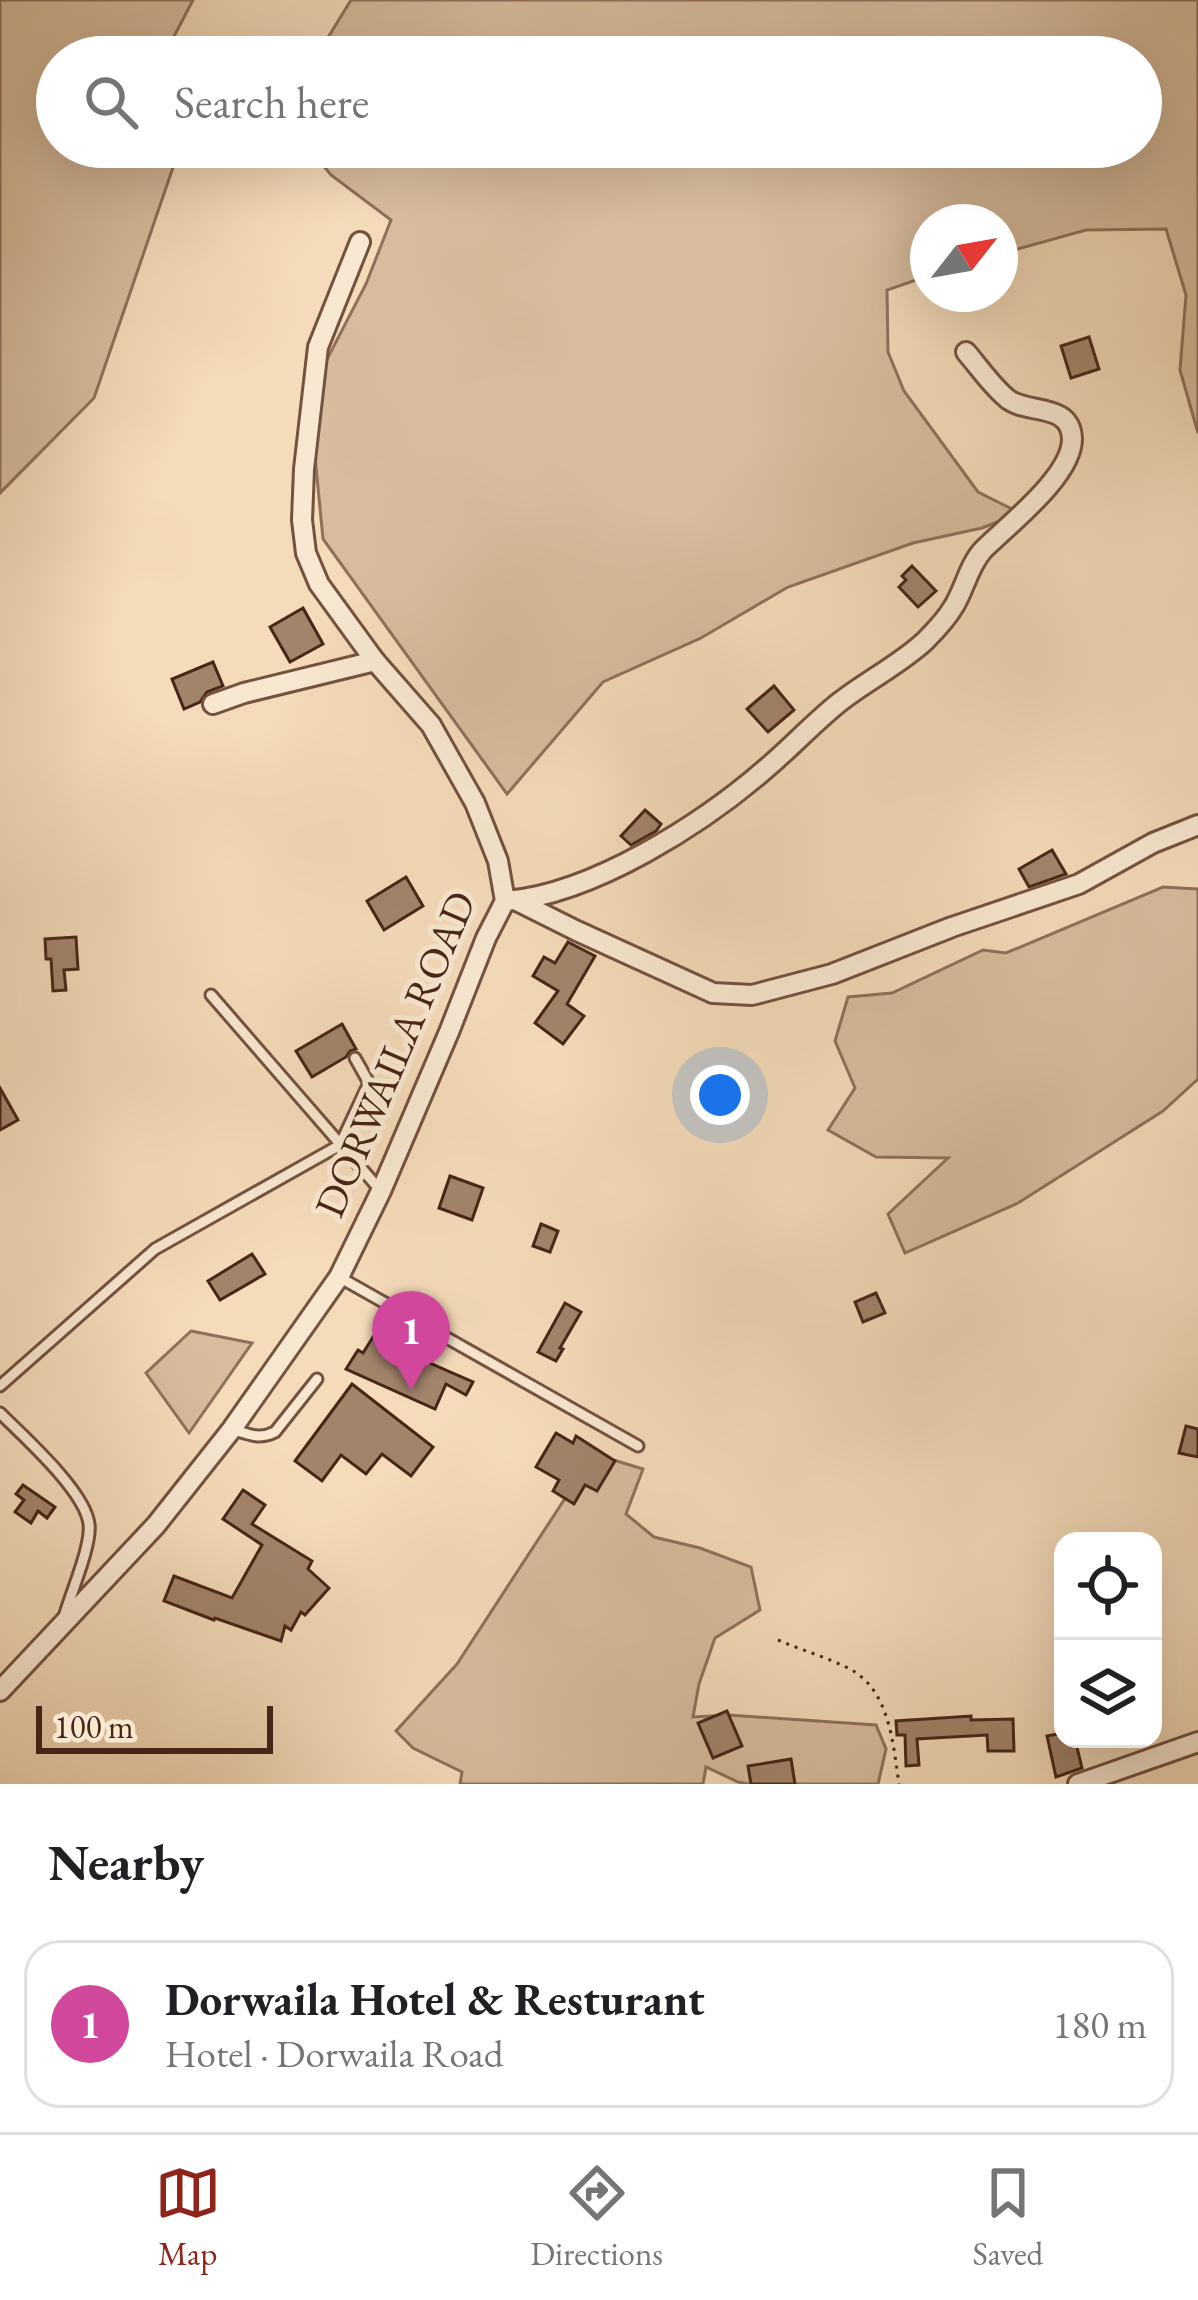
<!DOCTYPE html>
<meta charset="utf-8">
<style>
:root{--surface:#fff;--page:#f2f2f2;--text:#202124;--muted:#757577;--line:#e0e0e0;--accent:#8f2418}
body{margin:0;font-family:"EB Garamond",serif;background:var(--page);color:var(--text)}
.controls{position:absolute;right:36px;bottom:36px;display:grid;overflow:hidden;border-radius:24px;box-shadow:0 12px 48px #0002}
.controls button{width:108px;height:108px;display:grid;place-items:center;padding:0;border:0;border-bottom:3px solid var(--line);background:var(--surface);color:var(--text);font:60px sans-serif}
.compass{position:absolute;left:910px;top:204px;width:108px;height:108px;border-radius:50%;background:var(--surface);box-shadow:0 12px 48px #0002;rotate:59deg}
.scale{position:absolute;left:36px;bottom:30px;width:237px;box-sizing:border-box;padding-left:12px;border:6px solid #492517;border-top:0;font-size:33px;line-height:42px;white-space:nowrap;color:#492517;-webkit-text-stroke:9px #f8e8d2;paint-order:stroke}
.you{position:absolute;left:720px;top:1095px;width:42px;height:42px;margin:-30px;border:9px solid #fff;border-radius:50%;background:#1a73e8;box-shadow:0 0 0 18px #1a73e833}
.badge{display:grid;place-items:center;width:78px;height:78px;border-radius:50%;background:var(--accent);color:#fff;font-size:39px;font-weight:700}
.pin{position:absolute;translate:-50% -99px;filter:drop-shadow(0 3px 6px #0008)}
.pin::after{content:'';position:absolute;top:63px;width:42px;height:36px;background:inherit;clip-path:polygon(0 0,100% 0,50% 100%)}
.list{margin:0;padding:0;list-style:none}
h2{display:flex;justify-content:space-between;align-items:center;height:156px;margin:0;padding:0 48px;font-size:51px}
h2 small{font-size:39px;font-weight:400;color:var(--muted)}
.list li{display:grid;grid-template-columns:78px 1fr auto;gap:36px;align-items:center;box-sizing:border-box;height:168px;margin:0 24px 24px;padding:0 24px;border:3px solid var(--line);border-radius:36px}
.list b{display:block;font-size:45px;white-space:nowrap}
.list p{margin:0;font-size:39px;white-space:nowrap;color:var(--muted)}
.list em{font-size:39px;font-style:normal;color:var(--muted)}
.icon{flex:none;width:66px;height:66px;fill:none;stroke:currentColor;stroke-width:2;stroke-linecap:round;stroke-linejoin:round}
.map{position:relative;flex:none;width:1198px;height:1784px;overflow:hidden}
.search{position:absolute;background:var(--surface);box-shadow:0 12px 48px #0002;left:36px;right:36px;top:36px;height:132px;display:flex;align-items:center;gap:30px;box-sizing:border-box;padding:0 42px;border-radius:66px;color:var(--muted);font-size:45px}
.sheet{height:348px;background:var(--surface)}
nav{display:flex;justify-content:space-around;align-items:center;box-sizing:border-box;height:168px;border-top:3px solid var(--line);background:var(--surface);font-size:33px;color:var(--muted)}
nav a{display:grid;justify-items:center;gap:6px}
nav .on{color:var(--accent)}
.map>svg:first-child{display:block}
</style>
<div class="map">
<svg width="1198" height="1784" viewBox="0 0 1198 1784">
<rect width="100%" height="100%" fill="#f4dbb9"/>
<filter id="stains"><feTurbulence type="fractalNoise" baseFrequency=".00167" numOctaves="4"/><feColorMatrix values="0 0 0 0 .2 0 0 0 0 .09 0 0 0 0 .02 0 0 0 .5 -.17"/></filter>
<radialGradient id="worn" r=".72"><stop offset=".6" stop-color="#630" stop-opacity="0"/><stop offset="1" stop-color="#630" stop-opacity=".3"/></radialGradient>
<g fill="#d7bc9d" stroke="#90705a" stroke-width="3">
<polygon points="0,0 193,0 170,44 183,57 57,57 57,147 180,147 94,398 0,493"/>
<polygon points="351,0 1198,0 1198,433 1180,370 1186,295 1166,229 1086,230 1000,254 1000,222 928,222 928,276 887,290 888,352 904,391 978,492 1020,513 982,528 913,543 788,587 701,638 603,682 507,794 323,539 309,394 366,284 391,220 331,175 308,147 1141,147 1141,57 316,57"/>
<polygon points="1163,887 1198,889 1198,1079 1163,1111 1018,1203 905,1253 888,1214 948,1158 876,1157 828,1130 855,1088 835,1041 848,997 892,993 983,950 1006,953"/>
<polygon points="191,1331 252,1343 189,1433 146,1373"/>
<polygon points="594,1454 643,1469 626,1514 654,1537 700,1548 751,1567 760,1610 715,1638 699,1684 693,1717 729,1715 876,1725 886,1749 878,1784 749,1784 738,1782 706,1767 703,1784 460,1784 462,1772 413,1748 396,1731 457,1664"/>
</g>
<g fill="#a2846b" stroke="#492517" stroke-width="3">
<polygon points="1089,337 1099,369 1071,378 1061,346"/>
<polygon points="912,566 936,591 918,607 899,587 906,580 902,576"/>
<polygon points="303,608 323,644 290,662 270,627"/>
<polygon points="213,662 223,686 207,692 200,702 184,709 172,679"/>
<polygon points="774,686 794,710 768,732 747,709"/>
<polygon points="645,810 661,824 656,831 631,845 621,836"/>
<polygon points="1052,850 1066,874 1029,887 1019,869"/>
<polygon points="406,877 423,906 384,930 367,901"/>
<polygon points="76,937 78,969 64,970 66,990 53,991 51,959 46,959 45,939"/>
<polygon points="568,942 595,956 567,1004 584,1016 563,1044 535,1023 558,991 533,976 544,957 555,963"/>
<polygon points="342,1024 356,1049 350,1051 346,1057 312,1077 296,1051"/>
<polygon points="0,1088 18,1120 0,1130"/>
<polygon points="450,1176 483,1188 472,1220 439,1208"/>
<polygon points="541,1224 558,1231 550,1252 533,1246"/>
<polygon points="252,1254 265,1274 220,1300 208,1281"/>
<polygon points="876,1293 885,1313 863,1322 855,1302"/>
<polygon points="565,1303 581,1312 560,1348 563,1349 556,1361 538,1352"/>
<polygon points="373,1337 422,1368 425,1361 473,1382 466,1395 446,1384 435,1409 346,1369 358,1350 363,1353"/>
<polygon points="352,1384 433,1447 411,1476 382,1454 366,1474 341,1455 322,1481 295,1461"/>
<polygon points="1186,1426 1198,1429 1198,1457 1179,1453"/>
<polygon points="556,1433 573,1443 576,1436 615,1461 597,1491 585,1485 574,1504 553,1491 559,1480 536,1467"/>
<polygon points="23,1485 55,1507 47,1518 38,1511 31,1523 15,1512 24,1500 16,1494"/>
<polygon points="243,1490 265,1505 252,1524 312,1561 308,1569 329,1588 305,1615 301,1612 291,1630 285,1626 281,1641 215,1618 214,1620 164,1601 174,1576 232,1598 262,1545 223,1519"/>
<polygon points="727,1711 742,1746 713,1758 698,1723"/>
<polygon points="971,1716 971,1720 1013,1719 1014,1751 988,1751 987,1735 917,1739 919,1765 906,1766 905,1735 897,1735 896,1721"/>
<polygon points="1063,1733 1063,1739 1075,1739 1082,1768 1056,1777 1047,1736"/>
<polygon points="791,1759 795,1784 751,1784 748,1766"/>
</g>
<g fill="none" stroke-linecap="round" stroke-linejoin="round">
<g stroke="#745240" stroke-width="15">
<g id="lane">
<polyline points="211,995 381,1191"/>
<polyline points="339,1277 638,1446"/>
<polyline points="0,1386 155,1249 340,1145 369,1083 355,1058"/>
<path d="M0,1413c24,24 85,78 89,111 3,21 -19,71 -25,93"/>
<path d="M232,1429c15,5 27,11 43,3l42,-53"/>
</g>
</g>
<g stroke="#745240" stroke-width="24">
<g id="street">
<polyline points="213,704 244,693 375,661"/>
<path d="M505,901c87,-6 199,-78 264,-135 23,-20 44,-42 67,-61 28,-23 62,-39 89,-64 10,-10 22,-23 29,-35 11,-18 15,-41 29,-56 26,-26 89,-74 89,-111 -1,-36 -43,-25 -63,-39 -16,-12 -30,-33 -43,-48"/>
<polyline points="517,901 577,931 713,993 752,995 832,974 952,927 1079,884 1153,843 1198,825"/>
<polyline points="0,1691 156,1525 232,1429 339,1277 381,1191 449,1032 486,938 505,901 498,861 475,803 431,725 375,661 319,584 306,553 302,520 304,469 318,347 360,242"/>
<polyline points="1078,1784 1198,1742"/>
</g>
</g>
<path stroke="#492517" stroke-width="3" stroke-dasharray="3 6" stroke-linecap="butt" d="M778,1640c23,10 48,17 70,28 42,21 45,76 51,116"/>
<use href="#lane" stroke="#f8e8d2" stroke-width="9"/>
<use href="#street" stroke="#f8e8d2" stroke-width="18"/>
</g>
<g text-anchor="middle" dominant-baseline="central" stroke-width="10" stroke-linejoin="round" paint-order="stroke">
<g font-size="42" fill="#492517" stroke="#f8e8d2">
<text transform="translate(395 1054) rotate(-67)">DORWAILA ROAD</text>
</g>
</g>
<rect width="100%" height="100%" filter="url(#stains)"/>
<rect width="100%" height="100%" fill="url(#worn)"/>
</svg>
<div class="controls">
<button><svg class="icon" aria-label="locate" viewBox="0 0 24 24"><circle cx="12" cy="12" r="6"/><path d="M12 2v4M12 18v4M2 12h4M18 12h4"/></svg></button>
<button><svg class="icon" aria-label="layers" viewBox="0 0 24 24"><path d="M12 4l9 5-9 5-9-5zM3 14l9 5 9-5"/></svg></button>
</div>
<svg class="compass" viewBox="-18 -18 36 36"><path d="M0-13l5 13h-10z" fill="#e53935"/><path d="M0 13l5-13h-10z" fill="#757577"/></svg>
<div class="scale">100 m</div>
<div class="you"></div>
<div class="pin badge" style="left:411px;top:1390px;background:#d1479c">1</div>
<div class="search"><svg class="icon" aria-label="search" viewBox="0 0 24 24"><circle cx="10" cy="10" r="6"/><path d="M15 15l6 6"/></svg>Search here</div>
</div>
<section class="sheet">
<h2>Nearby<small></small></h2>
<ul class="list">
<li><span class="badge" style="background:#d1479c">1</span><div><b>Dorwaila Hotel &amp; Resturant</b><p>Hotel · Dorwaila Road</p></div><em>180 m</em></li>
</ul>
</section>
<nav>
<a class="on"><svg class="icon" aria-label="map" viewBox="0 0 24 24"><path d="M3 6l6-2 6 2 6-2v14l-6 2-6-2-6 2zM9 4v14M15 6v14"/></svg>Map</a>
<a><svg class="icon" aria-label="directions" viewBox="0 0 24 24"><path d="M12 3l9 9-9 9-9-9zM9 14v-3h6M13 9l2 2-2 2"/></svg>Directions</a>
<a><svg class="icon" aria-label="saved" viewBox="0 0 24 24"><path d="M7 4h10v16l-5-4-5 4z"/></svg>Saved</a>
</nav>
